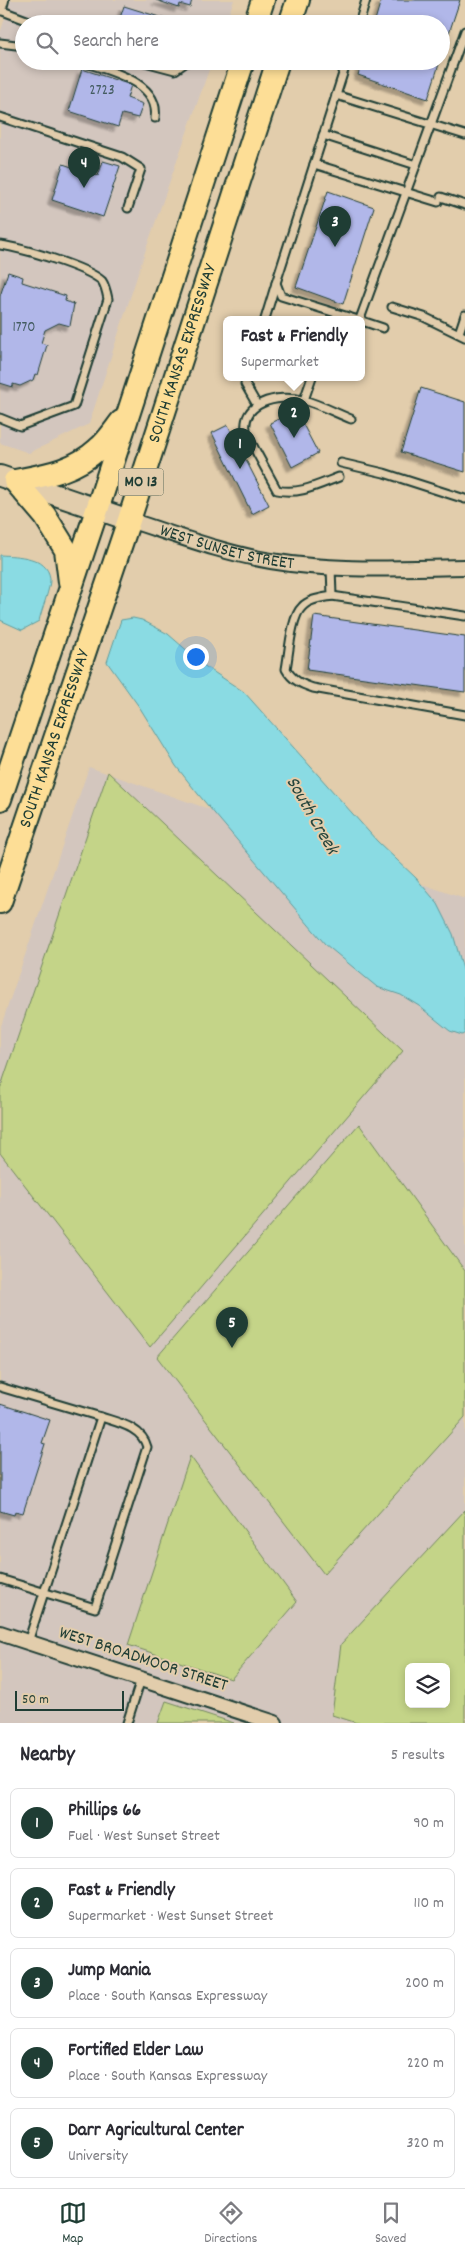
<!DOCTYPE html>
<meta charset="utf-8">
<style>
:root{--surface:#fff;--page:#f2f2f3;--text:#2b2b33;--muted:#7c7c81;--line:#e1e1e2;--accent:#1f3d34}
body{margin:0;font-family:Dekko,sans-serif;background:var(--page);color:var(--text)}
.controls{position:absolute;right:15px;bottom:15px;display:grid;overflow:hidden;border-radius:8px;box-shadow:0 2px 8px #0003}
.controls button{width:45px;height:45px;display:grid;place-items:center;padding:0;border:0;border-bottom:1px solid var(--line);background:var(--surface);color:var(--text);font:25px sans-serif}
.scale{position:absolute;left:15px;bottom:12px;width:109px;box-sizing:border-box;padding-left:5px;border:2px solid #1f3d34;border-top:0;font-size:14px;line-height:18px;white-space:nowrap;color:#1f3d34;-webkit-text-stroke:4px #e2cdac;paint-order:stroke}
.you{position:absolute;left:195px;top:656px;width:18px;height:18px;margin:-12px;border:4px solid #fff;border-radius:50%;background:#1a73e8;box-shadow:0 0 0 8px #1a73e833}
.badge{display:grid;place-items:center;width:32px;height:32px;border-radius:50%;background:var(--accent);color:#fff;font-size:16px;font-weight:700}
.pin{position:absolute;translate:-50% -41px;filter:drop-shadow(0 1px 2px #0008)}
.pin::after{content:'';position:absolute;top:26px;width:18px;height:15px;background:inherit;clip-path:polygon(0 0,100% 0,50% 100%)}
.popup{position:absolute;left:223px;top:316px;width:142px;height:65px;box-sizing:border-box;display:grid;place-content:center;border-radius:8px;background:var(--surface);filter:drop-shadow(0 1px 4px #0005);font-size:16px;white-space:nowrap;color:var(--muted)}
.popup b{font-size:19px;color:var(--text)}
.popup::after{content:'';position:absolute;left:50%;top:100%;margin-left:-10px;border:10px solid transparent;border-top-color:var(--surface)}
.list{margin:0;padding:0;list-style:none}
h2{display:flex;justify-content:space-between;align-items:center;height:65px;margin:0;padding:0 20px;font-size:21px}
h2 small{font-size:16px;font-weight:400;color:var(--muted)}
.list li{display:grid;grid-template-columns:32px 1fr auto;gap:15px;align-items:center;box-sizing:border-box;height:70px;margin:0 10px 10px;padding:0 10px;border:1px solid var(--line);border-radius:8px}
.list b{display:block;font-size:19px;white-space:nowrap}
.list p{margin:0;font-size:16px;white-space:nowrap;color:var(--muted)}
.list em{font-size:16px;font-style:normal;color:var(--muted)}
.icon{flex:none;width:28px;height:28px;fill:none;stroke:currentColor;stroke-width:2;stroke-linecap:round;stroke-linejoin:round}
.map{position:relative;flex:none;width:465px;height:1723px;overflow:hidden}
.search{position:absolute;background:var(--surface);box-shadow:0 2px 8px #0003;left:15px;right:15px;top:15px;height:55px;display:flex;align-items:center;gap:12px;box-sizing:border-box;padding:0 18px;border-radius:28px;color:var(--muted);font-size:19px}
.sheet{height:465px;background:var(--surface)}
nav{display:flex;justify-content:space-around;align-items:center;box-sizing:border-box;height:70px;border-top:1px solid var(--line);background:var(--surface);font-size:14px;color:var(--muted)}
nav a{display:grid;justify-items:center;gap:2px}
nav .on{color:var(--accent)}
.map>svg:first-child{display:block}
</style>
<div class="map">
<svg width="465" height="1723" viewBox="0 0 465 1723">
<defs>
<filter id="shadow"><feDropShadow dx="-4.5" dy="4.5" stdDeviation="1" flood-color="#0004"/></filter>
</defs>
<rect width="100%" height="100%" fill="#e2cdac"/>
<filter id="ink" filterUnits="userSpaceOnUse"><feTurbulence type="fractalNoise" baseFrequency=".02" numOctaves="2"/><feDisplacementMap in="SourceGraphic" scale="10" xChannelSelector="R" yChannelSelector="G"/><feConvolveMatrix kernelMatrix="1 2 1 2 8 2 1 2 1" color-interpolation-filters="sRGB"/></filter>
<g filter="url(#ink)">
<g fill="#d3c6be" fill-rule="evenodd">
<polygon points="11,0 234,0 225,24 24,24 24,61 212,61 146,249 89,424 29,453 0,443 0,33"/>
<path d="M89,767l376,132v824h-231l-68,-22 -8,22h-158v-694zM409,1667h37v37h-37z"/>
</g>
<g fill="#c4d488" stroke="#72885e" fill-rule="evenodd">
<polygon points="108,772 403,1051 150,1347 0,1153 0,1089"/>
<polygon points="359,1124 465,1271 465,1417 324,1574 157,1357"/>
<polygon points="190,1456 297,1602 231,1679 128,1645"/>
<path d="M465,1510v213h-108l-25,-8 9,-71zM409,1667h37v37h-37z"/>
<polygon points="166,1701 234,1723 158,1723"/>
</g>
<g fill="#8adbe3" stroke="#5f9c9d">
<path d="M0,555c17,1 47,1 50,23 1,9 -9,33 -11,43l-17,9 -22,-10z"/>
<polygon points="133,618 142,620 168,634 206,667 244,692 377,841 416,878 438,904 453,934 465,976 465,1033 462,1035 450,1031 419,1006 401,995 377,987 325,944 198,794 176,766 140,708 107,662 121,620"/>
</g>
<g fill="#b1b7e9" stroke="#1f3d34" filter="url(#shadow)">
<polygon points="156,0 192,0 190,7 180,4 179,8"/>
<polygon points="381,0 460,0 441,57 441,24 374,24"/>
<polygon points="124,6 169,20 167,24 118,24"/>
<polygon points="362,61 440,61 428,99 358,75"/>
<polygon points="82,69 131,85 127,98 143,104 138,118 122,114 118,127 69,111"/>
<polygon points="103,161 120,166 103,217 52,200 63,164 98,176"/>
<polygon points="328,191 374,207 343,304 296,287"/>
<polygon points="8,272 23,277 22,282 66,296 65,301 74,304 70,326 59,323 45,330 41,343 47,345 38,375 35,374 33,380 20,386 13,384 13,387 0,383 0,296"/>
<polygon points="421,388 465,402 465,472 401,452"/>
<polygon points="296,411 318,453 292,467 270,423"/>
<polygon points="228,425 269,505 252,514 212,433"/>
<polygon points="314,616 465,637 465,692 307,670"/>
<polygon points="0,1404 50,1420 42,1443 45,1444 23,1513 15,1511 14,1515 0,1511"/>
</g>
<g fill="none" stroke-linecap="round" stroke-linejoin="round">
<g stroke="#1f3d34" stroke-width="11">
<g id="lane">
<polyline points="0,10 37,24"/>
<polyline points="359,24 366,0"/>
<polyline points="0,43 24,46"/>
<path d="M80,61c26,9 81,20 75,57"/>
<polyline points="141,61 175,70 188,61"/>
<polyline points="347,61 276,283 281,296 355,319"/>
<polyline points="336,95 465,135"/>
<polyline points="0,117 122,157 141,169 128,208"/>
<polyline points="323,135 416,165"/>
<polyline points="314,164 438,202"/>
<polyline points="441,197 465,205"/>
<path d="M0,245c22,3 87,22 102,36 3,4 5,13 6,18l-34,107 -54,20 -20,-8"/>
<polyline points="392,307 424,317 465,337"/>
<polyline points="265,319 276,283"/>
<polyline points="360,319 465,31"/>
<polyline points="362,321 383,328"/>
<polyline points="459,333 465,315"/>
<polyline points="247,377 245,384 257,405"/>
<polyline points="304,400 312,377"/>
<polyline points="341,463 384,473 465,499"/>
<path d="M339,477c-21,8 -40,18 -62,13l-30,-55c-9,-33 31,-41 56,-35 16,4 33,13 48,19"/>
<path d="M331,567l1,29c-10,2 -23,3 -30,11 -11,10 -13,47 -16,62 6,11 15,15 27,19l152,27"/>
<polyline points="332,596 465,616"/>
<polyline points="0,1387 101,1417 28,1642"/>
<path d="M0,1579l95,29 52,-161c-5,-20 -28,-24 -46,-30"/>
<polyline points="127,1723 141,1679"/>
</g>
</g>
<g stroke="#1f3d34" stroke-width="18">
<g id="street">
<polyline points="0,4 1,0"/>
<path id="s1" d="M129,520c47,15 94,33 142,41 64,11 130,7 194,6"/>
<polyline points="0,1633 275,1723"/>
</g>
</g>
<g stroke="#1f3d34" stroke-width="24">
<polyline id="secondary" points="0,476 129,520"/>
</g>
<g stroke="#1f3d34" stroke-width="26">
<g id="primary">
<polyline points="255,24 263,0"/>
<polyline points="290,24 298,0"/>
<path d="M70,582l-4,-32 -21,-34 -30,-35c31,-6 59,-10 83,-32 9,-7 16,-18 23,-27"/>
<polyline points="0,799 97,510 243,61"/>
<path id="s2" d="M0,902l129,-382 149,-459"/>
</g>
</g>
<use href="#lane" stroke="#e2cdac" stroke-width="7"/>
<use href="#street" stroke="#e2cdac" stroke-width="14"/>
<use href="#secondary" stroke="#e2cdac" stroke-width="20"/>
<use href="#primary" stroke="#fdde96" stroke-width="22"/>
</g>
</g>
<g text-anchor="middle" dominant-baseline="central" stroke-width="4" stroke-linejoin="round" paint-order="stroke">
<g font-size="15" fill="#445c61">
<text x="102" y="91">2723</text>
<text x="24" y="328">1770</text>
</g>
<rect fill="#e2cdac" stroke="#5a6858" stroke-width="1" x="118.5" y="468.5" width="45" height="27" rx="4"/>
<g font-size="16" font-weight="bold" fill="#1f3d34">
<text x="141" y="482">MO 13</text>
</g>
<g font-size="18" fill="#1f3d34" stroke="#e2cdac">
<text stroke="none"><textPath href="#s2" startOffset="578">SOUTH KANSAS EXPRESSWAY</textPath></text>
<text stroke="none"><textPath href="#s1" startOffset="102">WEST SUNSET STREET</textPath></text>
<text stroke="none"><textPath href="#s2" startOffset="172">SOUTH KANSAS EXPRESSWAY</textPath></text>
<text transform="translate(143 1660) rotate(18)">WEST BROADMOOR STREET</text>
</g>
<g font-size="19" font-style="italic" fill="#24453d" stroke="#e2cdac">
<text transform="translate(311 816) rotate(60)">South Creek</text>
</g>
</g>
</svg>
<div class="controls">
<button><svg class="icon" aria-label="layers" viewBox="0 0 24 24"><path d="M12 4l9 5-9 5-9-5zM3 14l9 5 9-5"/></svg></button>
</div>
<div class="scale">50 m</div>
<div class="you"></div>
<div class="pin badge" style="left:240px;top:469px">1</div>
<div class="pin badge" style="left:294px;top:438px">2</div>
<div class="popup"><b>Fast &amp; Friendly</b>Supermarket</div>
<div class="pin badge" style="left:335px;top:247px">3</div>
<div class="pin badge" style="left:84px;top:188px">4</div>
<div class="pin badge" style="left:232px;top:1348px">5</div>
<div class="search"><svg class="icon" aria-label="search" viewBox="0 0 24 24"><circle cx="10" cy="10" r="6"/><path d="M15 15l6 6"/></svg>Search here</div>
</div>
<section class="sheet">
<h2>Nearby<small>5 results</small></h2>
<ul class="list">
<li><span class="badge">1</span><div><b>Phillips 66</b><p>Fuel · West Sunset Street</p></div><em>90 m</em></li>
<li><span class="badge">2</span><div><b>Fast &amp; Friendly</b><p>Supermarket · West Sunset Street</p></div><em>110 m</em></li>
<li><span class="badge">3</span><div><b>Jump Mania</b><p>Place · South Kansas Expressway</p></div><em>200 m</em></li>
<li><span class="badge">4</span><div><b>Fortified Elder Law</b><p>Place · South Kansas Expressway</p></div><em>220 m</em></li>
<li><span class="badge">5</span><div><b>Darr Agricultural Center</b><p>University</p></div><em>320 m</em></li>
</ul>
</section>
<nav>
<a class="on"><svg class="icon" aria-label="map" viewBox="0 0 24 24"><path d="M3 6l6-2 6 2 6-2v14l-6 2-6-2-6 2zM9 4v14M15 6v14"/></svg>Map</a>
<a><svg class="icon" aria-label="directions" viewBox="0 0 24 24"><path d="M12 3l9 9-9 9-9-9zM9 14v-3h6M13 9l2 2-2 2"/></svg>Directions</a>
<a><svg class="icon" aria-label="saved" viewBox="0 0 24 24"><path d="M7 4h10v16l-5-4-5 4z"/></svg>Saved</a>
</nav>
